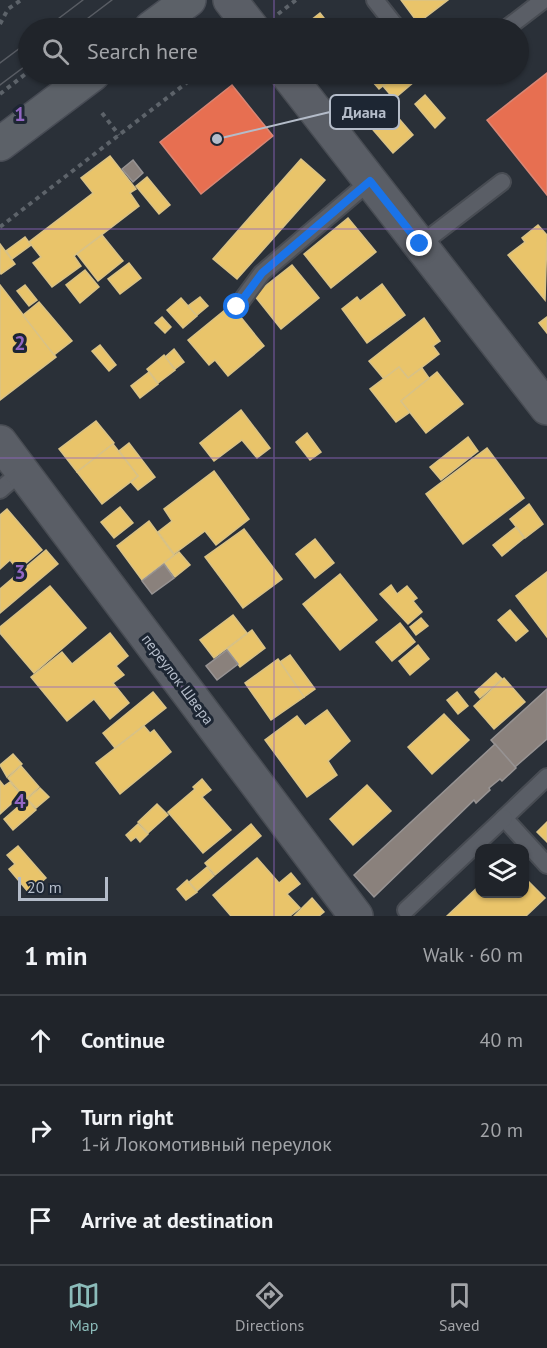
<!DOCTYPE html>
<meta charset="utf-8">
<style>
:root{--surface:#20242a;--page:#282c32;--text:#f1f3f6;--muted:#a2a4a8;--line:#3d4147;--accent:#8bbbb9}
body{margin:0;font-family:"PT Sans",sans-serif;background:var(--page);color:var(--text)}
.controls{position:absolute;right:18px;bottom:18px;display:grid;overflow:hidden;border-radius:12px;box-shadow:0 2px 4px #0004}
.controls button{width:54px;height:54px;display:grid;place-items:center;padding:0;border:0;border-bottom:2px solid var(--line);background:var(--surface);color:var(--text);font:30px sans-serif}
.scale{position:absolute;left:18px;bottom:15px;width:90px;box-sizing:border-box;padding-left:6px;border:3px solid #b4bcc9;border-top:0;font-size:16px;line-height:21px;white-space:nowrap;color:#b4bcc9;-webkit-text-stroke:4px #1d2633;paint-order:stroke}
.stop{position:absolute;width:18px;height:18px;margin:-14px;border:4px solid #1a73e8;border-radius:50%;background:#fff}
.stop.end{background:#1a73e8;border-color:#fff;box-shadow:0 2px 6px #0008}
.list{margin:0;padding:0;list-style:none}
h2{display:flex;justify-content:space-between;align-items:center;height:78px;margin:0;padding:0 24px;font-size:26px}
h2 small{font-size:20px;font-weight:400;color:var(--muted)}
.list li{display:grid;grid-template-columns:39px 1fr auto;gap:18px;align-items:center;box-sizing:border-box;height:90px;padding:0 24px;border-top:2px solid var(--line)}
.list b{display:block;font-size:22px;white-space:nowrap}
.list p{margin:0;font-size:20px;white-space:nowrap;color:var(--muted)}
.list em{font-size:20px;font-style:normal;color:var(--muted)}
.icon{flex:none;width:33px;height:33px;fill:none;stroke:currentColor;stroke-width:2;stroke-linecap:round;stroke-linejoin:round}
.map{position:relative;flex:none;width:547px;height:916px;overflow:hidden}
.search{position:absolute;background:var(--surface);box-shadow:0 2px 4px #0004;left:18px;right:18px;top:18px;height:66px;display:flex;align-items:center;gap:15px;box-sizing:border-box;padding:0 21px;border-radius:33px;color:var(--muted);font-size:22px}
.sheet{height:348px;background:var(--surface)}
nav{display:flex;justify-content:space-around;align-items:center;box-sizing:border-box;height:84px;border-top:2px solid var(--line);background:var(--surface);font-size:16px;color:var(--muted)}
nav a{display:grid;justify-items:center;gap:3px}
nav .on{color:var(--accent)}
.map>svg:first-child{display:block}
</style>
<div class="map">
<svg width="547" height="916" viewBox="0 0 547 916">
<rect width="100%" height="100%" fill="#2a3038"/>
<g fill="#e9c46a" stroke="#d9c286" stroke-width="1.5">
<polygon points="401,0 448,0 418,23"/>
<polygon points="320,13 332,28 301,28"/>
<polygon points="366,74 398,74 379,89"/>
<polygon points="398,74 407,74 414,82 394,99 383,86"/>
<polygon points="425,95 445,118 435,128 415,104"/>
<polygon points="382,99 413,135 393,153 362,117"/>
<polygon points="110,156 136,189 130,193 139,206 74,256 81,266 52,287 33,263 41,257 29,242 93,193 81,178"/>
<polygon points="301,159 325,180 237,279 213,259"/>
<polygon points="147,177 170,205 159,214 136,186"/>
<polygon points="348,218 376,252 331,288 304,254"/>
<polygon points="538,225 547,235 545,300 508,255 525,242 522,238"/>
<polygon points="102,235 123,261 98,281 77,254"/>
<polygon points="25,237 31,245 12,259 6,251"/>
<polygon points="0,244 15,264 1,274 0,273"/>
<polygon points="129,263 141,278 120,294 108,279"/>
<polygon points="292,265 319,298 281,329 254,295"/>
<polygon points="85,270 99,287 80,303 66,285"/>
<polygon points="382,284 405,315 367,343 342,309 357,297 360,301"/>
<polygon points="0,285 56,357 0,400"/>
<polygon points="25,285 37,300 29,306 17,291"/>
<polygon points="200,297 208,306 196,316 188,306"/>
<polygon points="181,298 197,316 183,328 167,310"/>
<polygon points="39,302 72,341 54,355 23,315"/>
<polygon points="231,305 264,346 228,376 215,360 209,365 188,340"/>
<polygon points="162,317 171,327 165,333 155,323"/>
<polygon points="547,317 547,333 539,323"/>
<polygon points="424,318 440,341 433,346 439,354 408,378 399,367 384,379 369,361"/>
<polygon points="100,345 116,365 109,371 92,351"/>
<polygon points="174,349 184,362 175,369 165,357"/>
<polygon points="164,355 175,370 158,383 147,369"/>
<polygon points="399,367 408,378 422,368 429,378 401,401 410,412 396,422 370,389"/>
<polygon points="149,372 158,384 140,398 131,386"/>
<polygon points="437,372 463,404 426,433 401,401"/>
<polygon points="241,410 270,448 257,458 242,440 214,461 200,443"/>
<polygon points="96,421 114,443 77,472 59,449"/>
<polygon points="307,433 321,452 310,460 296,442"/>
<polygon points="468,437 478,451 441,480 430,467"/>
<polygon points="129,443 155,477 138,490 131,482 138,476 119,451"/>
<polygon points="113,444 138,476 102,504 77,472"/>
<polygon points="487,448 524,498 463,544 426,494"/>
<polygon points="214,471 249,519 216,545 205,531 174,554 158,532 172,521 164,509"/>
<polygon points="529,504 543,524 525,538 510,519"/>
<polygon points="120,507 133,523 114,538 101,522"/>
<polygon points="7,509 42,550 18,570 10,560 0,569 0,515"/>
<polygon points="149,521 174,555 142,580 117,546"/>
<polygon points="516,527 524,538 502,556 493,545"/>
<polygon points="244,529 282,579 243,608 205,557"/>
<polygon points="315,539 334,563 315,578 296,554"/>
<polygon points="46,550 58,564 0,613 0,589"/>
<polygon points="179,552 190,565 175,577 164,563"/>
<polygon points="547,572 547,637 516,596"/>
<polygon points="340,574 377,620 340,650 303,604"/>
<polygon points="391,585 397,594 407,586 417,598 413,601 422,612 408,624 380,594"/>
<polygon points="50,586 86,628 34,673 0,633 0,627"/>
<polygon points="510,610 528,631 516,641 498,620"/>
<polygon points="233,615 247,633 214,658 200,640"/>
<polygon points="421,618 428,626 416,635 410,627"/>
<polygon points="400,623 415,642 392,661 376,642"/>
<polygon points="252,630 265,648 240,667 227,649"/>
<polygon points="110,633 128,656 116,666 124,675 113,683 129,703 110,719 94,699 67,721 31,677 62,652 72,664"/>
<polygon points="418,645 429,659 410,675 399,661"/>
<polygon points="290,655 315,689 304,697 280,662"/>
<polygon points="278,659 304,697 271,720 245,683"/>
<polygon points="496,673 502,679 480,698 475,692"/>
<polygon points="504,678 525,702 494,729 474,706"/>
<polygon points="153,692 166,708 115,748 103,733"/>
<polygon points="457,692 468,706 458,714 447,700"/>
<polygon points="327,710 350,741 328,761 337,775 307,797 265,740 297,716 305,726"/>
<polygon points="444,714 469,740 432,774 408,747"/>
<polygon points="144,726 150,733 154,730 171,752 120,794 96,763"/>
<polygon points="13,754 22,764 7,777 0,765"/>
<polygon points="21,766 39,787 26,799 8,778"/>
<polygon points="202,779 211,790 202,797 231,830 203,853 168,812 195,789 193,787"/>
<polygon points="0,781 4,786 10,782 21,795 0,814"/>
<polygon points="367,785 391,811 353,845 330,819"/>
<polygon points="40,788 49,797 36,808 27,799"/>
<polygon points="27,799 36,810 13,830 4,819"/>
<polygon points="157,804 168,815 148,833 138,822"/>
<polygon points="547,822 547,842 537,832"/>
<polygon points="138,824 148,834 140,842 136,837 131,841 126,835"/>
<polygon points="251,824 261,836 215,875 205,863"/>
<polygon points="18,846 46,878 29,893 9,869 15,864 7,855"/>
<polygon points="257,858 279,883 291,873 300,884 287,894 300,908 290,916 231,916 213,895"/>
<polygon points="207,867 214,876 197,891 189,882"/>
<polygon points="524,877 545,898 526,916 447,916 480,885 480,894 524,894"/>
<polygon points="187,880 197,892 186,900 177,889"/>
<polygon points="312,898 324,912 319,916 294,916"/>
</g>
<g fill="#e76f51" stroke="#d88675" stroke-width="1.5">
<polygon points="547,73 547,195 487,120"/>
<polygon points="232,85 273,136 201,194 160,142"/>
</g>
<g fill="#8a817c" stroke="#979393" stroke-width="1.5">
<polygon points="133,160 143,173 133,182 122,169"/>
<polygon points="164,564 174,578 152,594 142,581"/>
<polygon points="227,650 238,664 217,680 206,666"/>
<polygon points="547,689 547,739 515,767 491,740"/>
<polygon points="495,744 516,768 502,781 500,779 489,788 490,790 476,803 474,800 374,897 354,875"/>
</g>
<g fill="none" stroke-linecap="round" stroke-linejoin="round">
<g stroke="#484c53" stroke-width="20">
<g id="service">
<polyline points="375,0 397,28"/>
<polyline points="507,28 541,2 539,0"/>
<polyline points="420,245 502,182"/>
<polyline points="237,307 262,273 370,181"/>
<polyline points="0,490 22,471"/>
<polyline points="547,777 504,818 547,865"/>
<polyline points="406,910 504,818"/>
</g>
</g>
<g stroke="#484c53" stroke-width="36">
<g id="minor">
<polyline points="230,0 252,28"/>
<polyline points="287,74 547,408"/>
<polyline points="0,442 356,916"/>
</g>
</g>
<g stroke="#484c55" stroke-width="36">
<g id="primary">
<polyline points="151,28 189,0"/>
<polyline points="0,144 93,74"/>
</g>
</g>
<g stroke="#5d636a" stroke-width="4" stroke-dasharray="4.5 4.5" stroke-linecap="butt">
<polyline points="278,14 296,0"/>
<polyline points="0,24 8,9 21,0"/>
<polyline points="424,28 438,18"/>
<polyline points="0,94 28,72"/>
<polyline points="102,113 119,135"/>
<polyline points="0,227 198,74"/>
</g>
<use href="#service" stroke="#5a5e66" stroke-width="16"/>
<use href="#minor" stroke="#5a5e66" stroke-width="33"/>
<use href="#primary" stroke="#5c6168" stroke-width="33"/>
<g stroke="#595d64" stroke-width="1.5">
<polyline points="46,28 83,0"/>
<polyline points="75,28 112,0"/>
<polyline points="0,63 28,42"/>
<polyline points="0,85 28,64"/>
</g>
</g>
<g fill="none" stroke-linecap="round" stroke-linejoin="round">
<polyline stroke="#1a73e8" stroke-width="8" points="237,307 262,273 370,181 420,244"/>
</g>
<path fill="none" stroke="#9266c3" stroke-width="1.5" stroke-opacity="0.55" d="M274,0v28M274,74v842M0,229h547M0,458h547M0,687h547"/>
<g text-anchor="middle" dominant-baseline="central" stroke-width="6" stroke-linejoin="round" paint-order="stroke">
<g font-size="15" fill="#b4bcc9" stroke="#1d2633">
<text transform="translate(178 679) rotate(53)">переулок Швера</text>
</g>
</g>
<g font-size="20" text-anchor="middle" font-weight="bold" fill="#9266c3" stroke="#1d2633" stroke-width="6" stroke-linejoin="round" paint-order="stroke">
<text x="20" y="121">1</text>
<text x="20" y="350">2</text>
<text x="20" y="579">3</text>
<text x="20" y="808">4</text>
</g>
<path fill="none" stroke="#b4bcc9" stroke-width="2" d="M217 139L330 112"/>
<circle fill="#b4bcc9" stroke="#1d2633" stroke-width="2" cx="217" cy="139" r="6"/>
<rect fill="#1d2633" stroke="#b4bcc9" stroke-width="2" x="330" y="95" width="69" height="34" rx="6"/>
<g font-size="16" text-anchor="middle" font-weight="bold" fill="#b4bcc9">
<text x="364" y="118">Диана</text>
</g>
</svg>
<div class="controls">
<button><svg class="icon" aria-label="layers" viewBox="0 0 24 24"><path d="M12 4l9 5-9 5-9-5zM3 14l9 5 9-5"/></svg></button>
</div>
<div class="scale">20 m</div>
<div class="stop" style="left:237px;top:307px"></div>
<div class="stop end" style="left:420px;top:244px"></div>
<div class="search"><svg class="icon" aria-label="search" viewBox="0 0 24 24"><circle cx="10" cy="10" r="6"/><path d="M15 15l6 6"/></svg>Search here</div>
</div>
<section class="sheet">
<h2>1 min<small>Walk · 60 m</small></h2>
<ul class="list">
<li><svg class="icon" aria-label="ahead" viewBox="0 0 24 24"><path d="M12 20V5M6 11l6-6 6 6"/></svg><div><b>Continue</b></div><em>40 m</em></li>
<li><svg class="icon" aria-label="right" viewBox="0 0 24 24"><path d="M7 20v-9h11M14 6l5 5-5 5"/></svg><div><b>Turn right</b><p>1-й Локомотивный переулок</p></div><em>20 m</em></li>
<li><svg class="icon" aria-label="arrive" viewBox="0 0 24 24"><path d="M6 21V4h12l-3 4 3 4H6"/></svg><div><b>Arrive at destination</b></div></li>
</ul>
</section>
<nav>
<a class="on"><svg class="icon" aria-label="map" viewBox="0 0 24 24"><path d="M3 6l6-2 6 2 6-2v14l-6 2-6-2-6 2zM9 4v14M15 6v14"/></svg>Map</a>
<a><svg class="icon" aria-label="directions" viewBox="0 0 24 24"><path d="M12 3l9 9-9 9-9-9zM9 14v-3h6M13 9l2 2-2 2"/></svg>Directions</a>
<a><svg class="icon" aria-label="saved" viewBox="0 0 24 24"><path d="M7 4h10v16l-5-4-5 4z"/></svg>Saved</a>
</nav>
